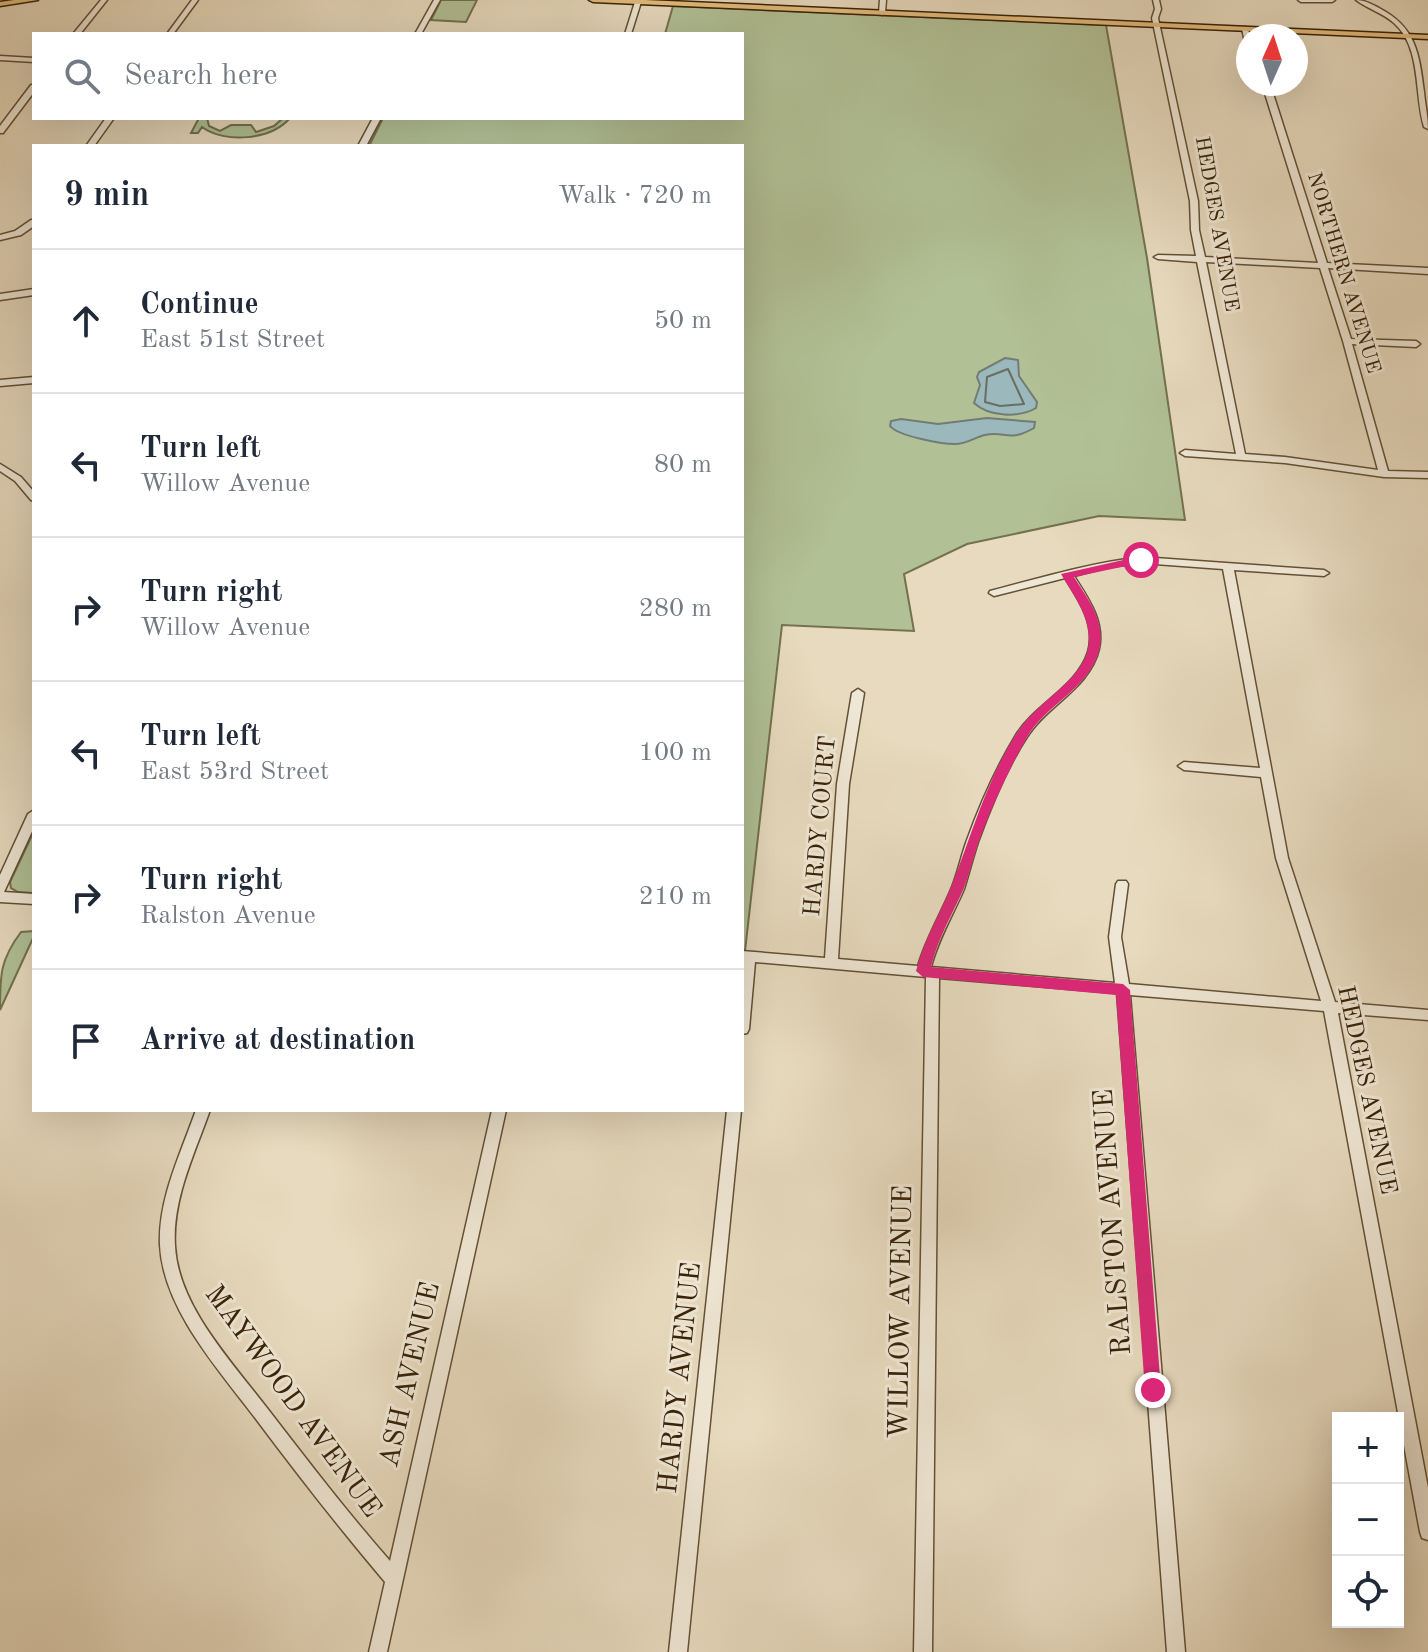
<!DOCTYPE html>
<meta charset="utf-8">
<style>
:root{--surface:#fff;--page:#f2f2f3;--text:#1f2937;--muted:#747a83;--line:#e0e1e3}
body{margin:0;font-family:"Old Standard TT",serif;background:var(--page);color:var(--text)}
.controls{position:absolute;right:24px;bottom:24px;display:grid;overflow:hidden;border-radius:0px;box-shadow:0 8px 32px #0002}
.controls button{width:72px;height:72px;display:grid;place-items:center;padding:0;border:0;border-bottom:2px solid var(--line);background:var(--surface);color:var(--text);font:40px sans-serif}
.compass{position:absolute;left:1236px;top:24px;width:72px;height:72px;border-radius:50%;background:var(--surface);box-shadow:0 8px 32px #0002;rotate:3deg}
.stop{position:absolute;width:24px;height:24px;margin:-18px;border:6px solid #db2777;border-radius:50%;background:#fff}
.stop.end{background:#db2777;border-color:#fff;box-shadow:0 2px 8px #0008}
.list{margin:0;padding:0;list-style:none}
h2{display:flex;justify-content:space-between;align-items:center;height:104px;margin:0;padding:0 32px;font-size:34px}
h2 small{font-size:26px;font-weight:400;color:var(--muted)}
.list li{display:grid;grid-template-columns:52px 1fr auto;gap:24px;align-items:center;box-sizing:border-box;height:144px;padding:0 32px;border-top:2px solid var(--line)}
.list b{display:block;font-size:30px;white-space:nowrap}
.list p{margin:0;font-size:26px;white-space:nowrap;color:var(--muted)}
.list em{font-size:26px;font-style:normal;color:var(--muted)}
.icon{flex:none;width:44px;height:44px;fill:none;stroke:currentColor;stroke-width:2;stroke-linecap:round;stroke-linejoin:round}
.map{position:relative;flex:none;width:1428px;height:1652px;overflow:hidden}
.search{position:absolute;background:var(--surface);box-shadow:0 8px 32px #0002;left:32px;top:32px;width:712px;height:88px;display:flex;align-items:center;gap:20px;box-sizing:border-box;padding:0 28px;border-radius:0px;color:var(--muted);font-size:30px}
.panel{position:absolute;background:var(--surface);box-shadow:0 8px 32px #0002;left:32px;top:144px;width:712px;height:968px;border-radius:0px}
.map>svg:first-child{display:block}
</style>
<div class="map">
<svg width="1428" height="1652" viewBox="0 0 1428 1652">
<rect width="100%" height="100%" fill="#e7dabe"/>
<filter id="stains"><feTurbulence type="fractalNoise" baseFrequency=".0025" numOctaves="4"/><feColorMatrix values="0 0 0 0 .2 0 0 0 0 .09 0 0 0 0 .02 0 0 0 .5 -.17"/></filter>
<radialGradient id="worn" r=".72"><stop offset=".6" stop-color="#630" stop-opacity="0"/><stop offset="1" stop-color="#630" stop-opacity=".3"/></radialGradient>
<g fill="#b1c095" stroke="#74714e" stroke-width="2">
<polygon points="441,0 477,0 466,22 431,20"/>
<polygon points="673,6 1106,25 1147,258 1185,520 1099,516 967,544 904,574 914,631 782,625 745,951 742,950 742,146 369,146 383,118 742,118 742,34 665,34"/>
<path d="M199,118h8l2,8 11,5 11,-6h20l5,7 18,-6 9,-8h7c-19,22 -65,26 -88,9l-4,6h-7z"/>
<polygon points="34,831 34,893 18,892 11,888 10,882"/>
<path d="M34,931v5l-34,74c0,-35 0,-50 21,-78z"/>
</g>
<g fill="#9bb8bc" stroke="#737c74" stroke-width="2">
<path d="M1005,358l13,2 1,16 18,26 -1,6c-17,10 -47,9 -62,-5l6,-18 -3,-8 2,-5z"/>
<path d="M987,418l48,4 -1,6c-26,15 -29,2 -49,7 -10,2 -18,9 -30,9 -14,0 -57,-8 -65,-18l1,-5 10,-2 37,5z"/>
</g>
<g fill="none" stroke-linecap="round" stroke-linejoin="round">
<polygon stroke="#696d62" stroke-width="2" points="1008,369 1024,404 1000,406 985,402 987,377"/>
<g stroke="#635035" stroke-width="3">
<g id="minor">
<polygon points="101,0 107,0 80,34 73,34"/>
<polygon points="192,0 198,0 173,34 167,34"/>
<polygon points="434,0 440,0 421,34 415,34"/>
<polygon points="638,0 641,2 631,34 625,34 635,2"/>
<polygon points="880,0 886,0 885,13 882,15 879,13"/>
<path d="M1153,0h6l2,9 -3,9 40,183 1,29 6,27 113,6 -56,-179h8l57,179 101,5v6l-100,-6 23,71 65,2 4,3 -4,3 -64,-3 36,127 40,1v6l-44,-1 -99,-14 -100,-7 -5,-3 5,-3 51,4 -39,-192 -39,-3 -4,-2 4,-2 38,1 -5,-26 -1,-29 -38,-183 3,-9zM1206,262l114,6 23,73 35,129 -93,-13 -40,-3z"/>
<polygon points="1298,0 1335,0 1332,2 1301,2"/>
<path d="M1356,0c9,0 15,4 23,8 37,19 40,45 45,84 1,12 4,24 4,37l-4,-2c-10,-33 -2,-79 -30,-104 -11,-10 -26,-14 -38,-23z"/>
<polygon points="1245,27 1248,29 1250,36 1248,36 1248,44 1245,42 1242,29"/>
<polygon points="0,56 34,58 34,62 0,60"/>
<polygon points="31,85 34,85 34,92 3,133 0,133 0,126"/>
<polygon points="106,118 114,118 94,146 86,146"/>
<polygon points="373,118 381,118 366,146 358,146"/>
<polygon points="31,220 34,220 34,226 21,235 0,240 0,235 15,231"/>
<polygon points="34,289 34,295 0,300 0,294"/>
<polygon points="34,377 34,383 0,386 0,380"/>
<polygon points="0,464 21,477 34,492 34,501 31,500 15,481 0,471"/>
<path d="M1141,557l183,13 5,3 -5,3 -90,-6 54,288 47,144 93,8v10l-90,-7 90,475v52l-6,-2 -2,-6 -96,-521 -194,-16 55,657h-18l-50,-659 -178,-15 -7,674h-18l12,-675 -171,-15 -6,67 -2,4 -5,1v-83l83,7 12,-174 15,-91 6,-4 6,4 -15,91 -11,175 80,7c8,-28 23,-52 34,-79 6,-15 9,-31 15,-47 13,-36 29,-72 49,-105 19,-31 61,-48 72,-83 8,-27 -9,-52 -23,-74l-71,18 -5,-3 1,-2c50,-13 100,-28 151,-34zM1141,563l82,6 37,199 -76,-6 -6,4 6,4 77,7 15,81 45,143 -192,-17 -8,-47 7,-53 -2,-3h-8l-2,3 -7,53 6,46 -184,-16c7,-28 22,-52 33,-78 5,-16 9,-32 14,-47 13,-36 28,-73 49,-105 20,-32 63,-49 72,-88 6,-28 -11,-51 -25,-73l35,-9z"/>
<polygon points="34,810 34,827 4,892 34,894 34,904 0,902 0,875 28,814"/>
<path d="M196,1110h14c-15,43 -38,89 -35,136 3,60 57,116 92,162 40,52 80,104 123,153l102,-451h14l-119,542h-18l16,-70c-45,-53 -87,-107 -129,-163 -37,-49 -93,-110 -96,-174 -2,-46 21,-92 36,-135z"/>
<polygon points="727,1110 741,1110 687,1652 669,1652"/>
</g>
</g>
<g stroke="#372207" stroke-width="3">
<g id="major">
<polygon points="14,0 38,0 0,6 0,2"/>
<polygon points="589,0 645,0 1428,35 1428,39 593,2"/>
</g>
</g>
<use href="#minor" fill="#efe7d5" fill-rule="evenodd"/>
<use href="#major" fill="#e4bd7f" fill-rule="evenodd"/>
</g>
<path fill="#db2777" d="M1141,556l4,1v5l-71,15c15,24 34,47 24,77 -11,35 -52,51 -71,83 -16,29 -32,62 -44,93 -8,19 -12,40 -19,58 -12,27 -26,50 -33,79l192,17 7,6 31,400 -2,6 -6,2 -6,-2 -2,-6 -29,-395 -193,-18 -7,-6c8,-31 23,-55 35,-84 21,-52 36,-110 68,-157 17,-26 60,-49 68,-77 8,-31 -11,-54 -26,-79z"/>
<g text-anchor="middle" dominant-baseline="central" stroke-width="6" stroke-linejoin="round" paint-order="stroke">
<g font-size="20" fill="#372207" stroke="#efe7d5">
<text transform="translate(1216 224) rotate(80)">HEDGES AVENUE</text>
<text transform="translate(1343 273) rotate(73)">NORTHERN AVENUE</text>
</g>
<g font-size="24" fill="#372207" stroke="#efe7d5">
<text transform="translate(821 826) rotate(-85)">HARDY COURT</text>
<text transform="translate(1366 1090) rotate(78)">HEDGES AVENUE</text>
</g>
<g font-size="28" fill="#372207" stroke="#efe7d5">
<text transform="translate(1114 1222) rotate(-94)">RALSTON AVENUE</text>
<text transform="translate(902 1312) rotate(-89)">WILLOW AVENUE</text>
<text transform="translate(411 1375) rotate(-77)">ASH AVENUE</text>
<text transform="translate(681 1378) rotate(-84)">HARDY AVENUE</text>
<text transform="translate(292 1402) rotate(54)">MAYWOOD AVENUE</text>
</g>
</g>
<rect width="100%" height="100%" filter="url(#stains)"/>
<rect width="100%" height="100%" fill="url(#worn)"/>
</svg>
<div class="controls">
<button>+</button>
<button>−</button>
<button><svg class="icon" aria-label="locate" viewBox="0 0 24 24"><circle cx="12" cy="12" r="6"/><path d="M12 2v4M12 18v4M2 12h4M18 12h4"/></svg></button>
</div>
<svg class="compass" viewBox="-18 -18 36 36"><path d="M0-13l5 13h-10z" fill="#e53935"/><path d="M0 13l5-13h-10z" fill="#747a83"/></svg>
<div class="stop" style="left:1141px;top:560px"></div>
<div class="stop end" style="left:1153px;top:1390px"></div>
<div class="search"><svg class="icon" aria-label="search" viewBox="0 0 24 24"><circle cx="10" cy="10" r="6"/><path d="M15 15l6 6"/></svg>Search here</div>
<section class="panel">
<h2>9 min<small>Walk · 720 m</small></h2>
<ul class="list">
<li><svg class="icon" aria-label="ahead" viewBox="0 0 24 24"><path d="M12 20V5M6 11l6-6 6 6"/></svg><div><b>Continue</b><p>East 51st Street</p></div><em>50 m</em></li>
<li><svg class="icon" aria-label="left" viewBox="0 0 24 24"><path d="M17 20v-9H6M10 6l-5 5 5 5"/></svg><div><b>Turn left</b><p>Willow Avenue</p></div><em>80 m</em></li>
<li><svg class="icon" aria-label="right" viewBox="0 0 24 24"><path d="M7 20v-9h11M14 6l5 5-5 5"/></svg><div><b>Turn right</b><p>Willow Avenue</p></div><em>280 m</em></li>
<li><svg class="icon" aria-label="left" viewBox="0 0 24 24"><path d="M17 20v-9H6M10 6l-5 5 5 5"/></svg><div><b>Turn left</b><p>East 53rd Street</p></div><em>100 m</em></li>
<li><svg class="icon" aria-label="right" viewBox="0 0 24 24"><path d="M7 20v-9h11M14 6l5 5-5 5"/></svg><div><b>Turn right</b><p>Ralston Avenue</p></div><em>210 m</em></li>
<li><svg class="icon" aria-label="arrive" viewBox="0 0 24 24"><path d="M6 21V4h12l-3 4 3 4H6"/></svg><div><b>Arrive at destination</b></div></li>
</ul>
</section>
</div>
